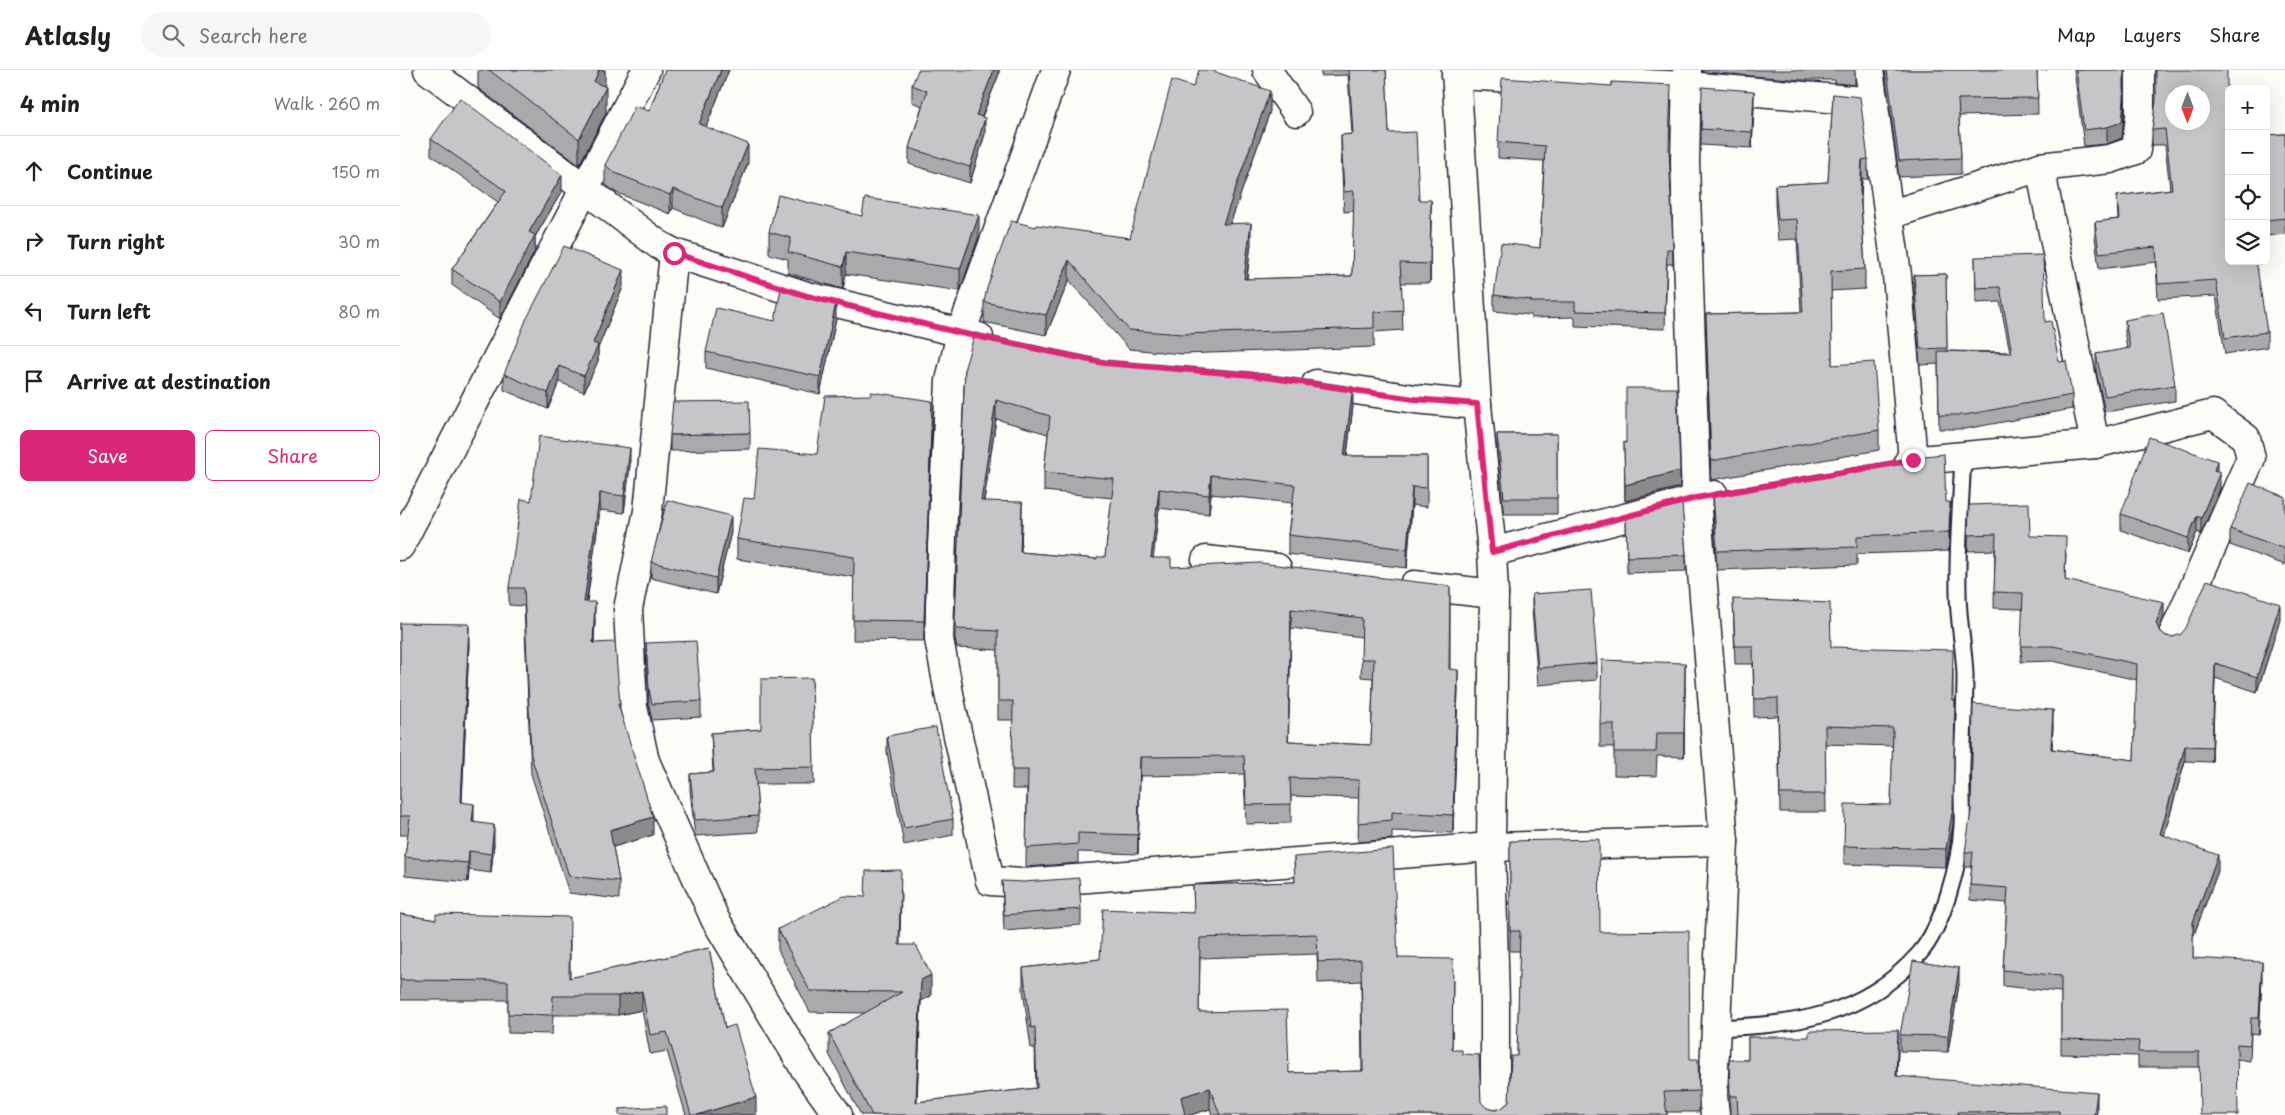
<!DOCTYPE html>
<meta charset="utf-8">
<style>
:root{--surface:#fff;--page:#f6f6f6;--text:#202124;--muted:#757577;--line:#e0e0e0;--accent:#db2777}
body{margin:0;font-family:"Playpen Sans",sans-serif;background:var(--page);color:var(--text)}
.controls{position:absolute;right:15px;top:15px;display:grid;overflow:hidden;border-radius:8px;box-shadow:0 5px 20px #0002}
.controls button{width:45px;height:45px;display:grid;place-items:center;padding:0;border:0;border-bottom:1px solid var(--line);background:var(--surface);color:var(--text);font:25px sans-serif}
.compass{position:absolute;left:1765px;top:15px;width:45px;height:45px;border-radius:50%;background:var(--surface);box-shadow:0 5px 20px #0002;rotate:180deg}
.stop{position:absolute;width:15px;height:15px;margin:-11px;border:4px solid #db2777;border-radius:50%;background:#fff}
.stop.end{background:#db2777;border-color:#fff;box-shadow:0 1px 5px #0008}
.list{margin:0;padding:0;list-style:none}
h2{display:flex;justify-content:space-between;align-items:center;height:65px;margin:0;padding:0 20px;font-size:21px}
h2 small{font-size:16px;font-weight:400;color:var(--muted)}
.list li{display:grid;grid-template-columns:32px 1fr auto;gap:15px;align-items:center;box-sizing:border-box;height:70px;padding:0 20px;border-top:1px solid var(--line)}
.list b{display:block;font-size:19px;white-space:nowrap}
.list em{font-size:16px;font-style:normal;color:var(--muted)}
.actions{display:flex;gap:10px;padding:15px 20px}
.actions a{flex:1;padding:11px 0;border:1px solid var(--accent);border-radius:8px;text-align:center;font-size:18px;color:var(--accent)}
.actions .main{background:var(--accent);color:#fff}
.icon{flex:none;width:28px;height:28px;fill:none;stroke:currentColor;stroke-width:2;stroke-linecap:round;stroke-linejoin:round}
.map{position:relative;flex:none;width:1885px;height:1045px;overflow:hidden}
header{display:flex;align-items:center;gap:30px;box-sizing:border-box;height:70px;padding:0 25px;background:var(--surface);border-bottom:1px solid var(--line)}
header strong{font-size:24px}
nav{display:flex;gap:28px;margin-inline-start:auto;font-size:18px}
.search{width:350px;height:45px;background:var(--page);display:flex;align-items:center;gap:12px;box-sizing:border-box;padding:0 18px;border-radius:28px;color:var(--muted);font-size:19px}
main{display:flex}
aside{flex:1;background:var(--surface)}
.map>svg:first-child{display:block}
</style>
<header>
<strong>Atlasly</strong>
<div class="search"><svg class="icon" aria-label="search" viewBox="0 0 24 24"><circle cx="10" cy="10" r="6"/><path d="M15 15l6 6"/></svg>Search here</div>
<nav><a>Map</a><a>Layers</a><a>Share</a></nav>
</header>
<main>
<aside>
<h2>4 min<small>Walk · 260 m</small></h2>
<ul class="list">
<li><svg class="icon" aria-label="ahead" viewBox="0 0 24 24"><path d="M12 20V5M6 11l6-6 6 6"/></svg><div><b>Continue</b></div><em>150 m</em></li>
<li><svg class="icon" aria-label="right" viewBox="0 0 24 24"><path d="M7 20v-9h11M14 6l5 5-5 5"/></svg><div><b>Turn right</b></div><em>30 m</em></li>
<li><svg class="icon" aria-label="left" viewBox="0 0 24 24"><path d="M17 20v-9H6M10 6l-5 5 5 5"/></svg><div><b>Turn left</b></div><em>80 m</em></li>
<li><svg class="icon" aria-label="arrive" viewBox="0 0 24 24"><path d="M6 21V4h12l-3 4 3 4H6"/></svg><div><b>Arrive at destination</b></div></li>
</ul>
<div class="actions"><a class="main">Save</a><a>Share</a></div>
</aside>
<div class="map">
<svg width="1885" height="1045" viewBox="0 0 1885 1045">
<rect width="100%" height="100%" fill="#fdfcf7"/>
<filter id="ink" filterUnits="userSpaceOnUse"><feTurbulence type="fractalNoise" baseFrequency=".02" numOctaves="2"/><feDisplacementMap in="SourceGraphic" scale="10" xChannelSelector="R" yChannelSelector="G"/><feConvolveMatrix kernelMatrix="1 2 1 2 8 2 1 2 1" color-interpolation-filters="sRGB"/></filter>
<g filter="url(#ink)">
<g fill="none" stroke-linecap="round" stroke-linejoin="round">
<g stroke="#22223b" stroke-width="19">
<path id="lane" d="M1315,958c79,-3 148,-11 204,-74 24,-27 41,-92 43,-128 1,-20 -1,-40 0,-60 1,-30 3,-61 3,-91 -1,-28 -7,-56 -7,-83 -1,-45 3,-91 5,-136"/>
</g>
<g stroke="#22223b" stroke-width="31">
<g id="street">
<polyline points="28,0 259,175 274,183 407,226 579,267"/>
<polyline points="656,0 561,263 550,311 542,465 539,569 551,634 590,811 623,813 1091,777 1324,771"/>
<polyline points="867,0 896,42"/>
<polyline points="1056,0 1077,335 1092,482 1094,524 1091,777 1095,934 1095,1045"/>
<polyline points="1287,0 1285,92 1296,429 1324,771 1313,1026 1315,1045"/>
<polyline points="1469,0 1497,205 1513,390"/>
<polyline points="1056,5 1287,16 1475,32"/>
<polyline points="1640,97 1695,374"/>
<polyline points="1489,145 1640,97 1710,89 1736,80 1740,46 1740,0"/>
<polyline points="274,183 248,441 228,539 233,637 245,691 315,849 405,999 438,1045"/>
<polyline points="916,314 1015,329 1077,335"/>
<polyline points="1509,391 1695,374 1813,344 1846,368 1851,388 1772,567"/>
<polyline points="0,476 246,0"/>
<polyline points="1092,482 1314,425"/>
<polyline points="806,490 877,498"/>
<polyline points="1014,515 1094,524"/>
</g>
</g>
<use href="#lane" stroke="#fdfcf7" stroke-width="15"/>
<use href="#street" stroke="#fdfcf7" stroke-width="28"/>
</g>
<g fill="#aaaaac" stroke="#22223b" fill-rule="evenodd">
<polygon points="78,0 205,0 204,16 206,43 179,95 78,18"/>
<polygon points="265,0 329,0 306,57 348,93 322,158 273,138 270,144 215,122 205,114 205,95 249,41"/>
<polygon points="599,0 599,4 582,47 585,64 570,113 509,94 509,78 522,36 512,32 512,15"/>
<polygon points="921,0 986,0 989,63 1019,130 1031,150 1030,213 1001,213 1003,260 974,262 974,277 782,284 729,279 669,210 646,265 584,252 584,232 636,157 730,168 793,17 870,41 830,154 851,173 847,209 952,206 954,141 944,142 941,84 941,65 952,64 948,5 921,6"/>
<polygon points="1302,0 1455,0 1455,15 1435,13 1435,10 1402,10 1303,2"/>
<polygon points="1485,0 1647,0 1637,1 1638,44 1559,46 1561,88 1561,104 1499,107"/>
<polygon points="1674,0 1724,0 1724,45 1722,68 1707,74 1684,76"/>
<polygon points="1433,24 1468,89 1468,109 1462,109 1461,131 1465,199 1465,219 1431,221 1432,295 1479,360 1479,380 1311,410 1306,244 1401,242 1397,169 1378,170 1375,135 1375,115 1428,112"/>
<polygon points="1756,30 1827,69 1867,262 1867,277 1825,284 1816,226 1758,229 1756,192 1699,199 1695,167 1695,152 1718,149 1717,126 1770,119 1765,75 1752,75 1752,60"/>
<polygon points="1354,37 1352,78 1301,75 1301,59"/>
<polygon points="1885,64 1885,164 1866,166 1866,65"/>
<polygon points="31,69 162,121 135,167 135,181 100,249 52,215 52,199 98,132 31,85"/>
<polygon points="1098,72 1270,82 1273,194 1267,194 1265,259 1175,256 1175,247 1131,248 1131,245 1094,241 1094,225 1140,178 1144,91 1098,88"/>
<polygon points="462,146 579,166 560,221 446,204 443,219 388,203 388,189 369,184 369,162"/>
<polygon points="1575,187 1645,252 1659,292 1672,325 1672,339 1565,359 1539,359 1538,294 1520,295 1514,221 1514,205 1546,204 1547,281 1610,282 1600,232 1576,233"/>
<polygon points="223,217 198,278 198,291 184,322 159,312 148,339 104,320 104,304"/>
<polygon points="436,249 420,324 306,298 306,282 375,251"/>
<polygon points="1725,250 1775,315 1775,331 1705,342 1696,300 1696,284 1727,279 1725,266"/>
<path d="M703,290l250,46 -6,50h80v51l-15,-2 -5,63 -119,-14v-19l4,-32 -81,-9 -2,20 -50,-6 -6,50 18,9 279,19v83l8,19 -5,145 -61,-2v8l-34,3 1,-44 -68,-2v27l-45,1 -2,-50 -104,2 -2,78 -60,-2v11l-52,4 1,-78h-15l1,-69h-15v-70l-41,-2 -2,-10v-19l10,-252zM596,349l52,15 -4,38v19l68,7 -7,59 -8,2 -76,-7 1,-31 -38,-20zM891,558l71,9 -1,40 12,1 -2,67 -83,-4z"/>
<polygon points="532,350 524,571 453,570 454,507 337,489 337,469 354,429 417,384"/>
<polygon points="350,363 350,379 270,381 270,365"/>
<polygon points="1097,364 1157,364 1157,444 1104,444 1097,381"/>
<polygon points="1224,372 1226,373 1280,417 1225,431"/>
<polygon points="230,395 224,443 200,440 187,532 195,550 194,573 220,634 220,640 253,765 213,777 219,811 219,829 169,823 131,704 124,536 109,535 109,518 131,431"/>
<polygon points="1817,401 1820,419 1801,464 1797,462 1788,484 1721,460 1721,444"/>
<polygon points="1313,423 1546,432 1550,451 1549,481 1457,484 1457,495 1317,500 1313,442"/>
<polygon points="1885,427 1885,495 1830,475 1830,459"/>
<polygon points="1569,435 1630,466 1666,483 1665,510 1764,547 1759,560 1766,566 1773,567 1880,550 1857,622 1815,608 1812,692 1785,691 1764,766 1818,801 1793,867 1793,888 1862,907 1859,964 1851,963 1850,991 1837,989 1799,997 1738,997 1738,986 1661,984 1661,922 1603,916 1603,900 1607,833 1570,830 1570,815 1572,797 1565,797 1565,782 1653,655 1652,679 1734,690 1737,610 1653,591 1621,592 1623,539 1594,538 1595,480 1568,481"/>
<polygon points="1226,447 1286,485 1286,501 1227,503"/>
<polygon points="331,462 316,524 251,508 251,492"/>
<polygon points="1132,524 1197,593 1197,610 1138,615 1132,540"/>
<polygon points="1333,529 1431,577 1553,598 1553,755 1546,797 1444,794 1444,776 1491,735 1493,676 1425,674 1426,742 1380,742 1378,646 1354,647 1353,594 1335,594"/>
<polygon points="0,553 69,574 62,732 74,752 94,774 91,803 69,800 68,812 5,806 5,787 8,765 0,765"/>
<polygon points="246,573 301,631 301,647 252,650 249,635"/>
<polygon points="412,608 414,714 356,714 358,746 358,762 295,766 290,720 290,704 313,702 311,663 361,659"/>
<polygon points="1285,616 1284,687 1257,686 1256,706 1214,705 1214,677 1200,677 1200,654"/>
<polygon points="487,666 553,749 553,765 504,775 487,682"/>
<path d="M1110,771l90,91 90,127 9,32v21h-32v3h-455l-2,-6 -20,6h-329l-32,-61v-21l37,-20 -56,-1 -32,-62v-21l87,-32 36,-7 -1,55 31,51 -10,5 -4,101 119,-14 -1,-40h-4l-8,-59v-21l77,-9 94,-46 -1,-28 102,-3 -1,-25 104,101 55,22 -1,70 10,4 19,48 6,6 8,2 7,-2 7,-6 8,-46 3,-105h-10zM917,884l1,29 43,-2 1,90 -73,2 -90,-61 1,-54z"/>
<polygon points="602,811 681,839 681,855 604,861"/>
<polygon points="0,844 36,850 170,866 170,908 309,878 325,958 356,1045 286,1045 267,981 250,984 242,940 218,945 153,945 152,964 108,963 108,930 0,930"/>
<polygon points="1559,914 1548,982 1500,981 1500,965"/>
<polygon points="1348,967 1498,979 1497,1006 1697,1041 1696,1045 1330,1045 1329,990 1348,990"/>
</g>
<g fill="#8b8b8c" stroke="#22223b">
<polygon points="199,0 205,0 205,15 194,38 194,12"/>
<polygon points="321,0 329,0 299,74 299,54"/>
<polygon points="594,0 599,0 599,4 576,61 576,45"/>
<polygon points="206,17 206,43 179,95 179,69"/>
<polygon points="870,21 870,41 823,174 823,154"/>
<polygon points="1354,21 1354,37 1352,78 1352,62"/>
<polygon points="1724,29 1724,45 1722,68 1707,74 1707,57"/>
<polygon points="585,48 585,64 570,113 570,97"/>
<polygon points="348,74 348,93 322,158 322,138"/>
<polygon points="1462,90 1462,109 1460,141 1460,121"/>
<polygon points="162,105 162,121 135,167 135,181 100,249 100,232 129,162"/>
<polygon points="273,119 273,138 270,144 270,125"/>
<polygon points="1031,130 1031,150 1030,213 1030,194"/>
<polygon points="579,145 579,166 560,221 560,199"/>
<polygon points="851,153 851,173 844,229 844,209"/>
<polygon points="446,182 446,204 443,219 443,197"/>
<polygon points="669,190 669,210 646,265 646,245"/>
<polygon points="223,200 223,217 198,278 198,291 184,322 184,306 193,273"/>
<polygon points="436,233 436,249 420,324 420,307"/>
<polygon points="159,296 159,312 148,339 148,323"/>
<polygon points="953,317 953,336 944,405 944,386"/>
<polygon points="596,330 596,349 581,449 581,431"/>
<polygon points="532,331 532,350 524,571 524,551"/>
<polygon points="230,378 230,395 224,443 224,426"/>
<polygon points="1817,391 1817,408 1814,400"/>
<polygon points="1280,401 1280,417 1225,431 1225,415"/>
<polygon points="1820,402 1820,419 1801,464 1801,448"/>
<polygon points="811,405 811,424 809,444 809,425"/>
<polygon points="1012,417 1012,435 1007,498 1007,479"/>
<polygon points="759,419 759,438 751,507 751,488"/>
<polygon points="200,423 200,440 184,549 184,532"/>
<polygon points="622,432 622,451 620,501 620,482"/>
<polygon points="1550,432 1550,451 1549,481 1549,462"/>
<polygon points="331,446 331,462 316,524 316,508"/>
<polygon points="1797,446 1797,462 1788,484 1788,468"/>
<polygon points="195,532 195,550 193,591 193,573"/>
<polygon points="1764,532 1764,547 1756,568 1756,553"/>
<polygon points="1880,534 1880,550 1857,622 1857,607"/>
<polygon points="891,539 891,558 888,690 888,671"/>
<polygon points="69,554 69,574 61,751 61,732"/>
<polygon points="1285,593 1285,616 1284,687 1284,663"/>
<polygon points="1815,593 1815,608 1812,692 1812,677"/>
<polygon points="1058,600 1058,618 1053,763 1053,745"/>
<polygon points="1653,640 1653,655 1651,695 1651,679"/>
<polygon points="1555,648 1553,755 1546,797 1546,779"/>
<polygon points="1785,676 1785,691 1760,780 1760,764"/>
<polygon points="740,687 740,706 738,784 738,765"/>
<polygon points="74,734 74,753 72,752"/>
<polygon points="253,747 253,765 210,778 210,760"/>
<polygon points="94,755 94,774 91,803 91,784"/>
<polygon points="69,781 69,800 68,812 68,793"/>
<polygon points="1818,785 1818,801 1793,867 1793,852"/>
<polygon points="1862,892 1862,907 1859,964 1859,948"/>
<polygon points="1559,898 1559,914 1548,982 1548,966"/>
<polygon points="531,905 531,926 521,931 516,1045 516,1032 521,910"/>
<polygon points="242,921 242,940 218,945 218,926"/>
<polygon points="1498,960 1498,979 1496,1025 1496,1006"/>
<polygon points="810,1018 810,1039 790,1045 781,1045 781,1027"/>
<polygon points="1697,1022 1697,1041 1696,1045 1694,1045"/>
<polygon points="356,1027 356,1045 297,1045"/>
</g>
<g fill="#c6c6c8" stroke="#22223b" fill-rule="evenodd">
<polygon points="89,0 199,0 194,12 206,17 179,69"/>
<polygon points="265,0 321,0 299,54 348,74 322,138 273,119 270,125 215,103 205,95 235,36 249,41"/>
<polygon points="518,0 594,0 576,45 585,48 570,97 509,78 527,21 512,15"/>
<polygon points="799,0 810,0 870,21 823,154 851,153 844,209 952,206 954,121 944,122 941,65 953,64 949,0 986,0 989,63 1016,62 1019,130 1031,130 1030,194 1000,193 1003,240 974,242 974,258 782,264 729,260 669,190 646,245 584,232 587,218 611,151 636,157 637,155 730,168 772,10 793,17"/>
<polygon points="1487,0 1637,0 1638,28 1558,29 1561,88 1499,91"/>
<polygon points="1676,0 1724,0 1724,29 1722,52 1707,57 1684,60"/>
<path d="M1756,0h71v69h2v122h27l11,71 -42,6 -9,-58 -58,4 -2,-37 -57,6 -4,-31 24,-3 -2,-23 55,-7 -7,-60 -13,1 4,-30zM1772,22h30v30h-30z"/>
<polygon points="1102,8 1211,16 1212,12 1271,15 1269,76 1273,179 1267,179 1265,243 1175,241 1175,232 1131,232 1131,230 1094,225 1101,173 1140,178 1145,76 1098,72"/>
<polygon points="1302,17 1354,21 1352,62 1301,59"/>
<polygon points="1433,24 1460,27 1468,89 1462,90 1460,121 1465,199 1431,201 1432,295 1474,292 1479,360 1311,391 1306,244 1403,242 1397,149 1378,150 1375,115 1428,112"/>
<polygon points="60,28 162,105 129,162 135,165 100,232 52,199 106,121 31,69"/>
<polygon points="1885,64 1885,148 1866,150 1866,65"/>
<polygon points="378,125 462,146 465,128 579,145 560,199 446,182 443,197 388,182 391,168 369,162"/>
<polygon points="164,176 223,200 193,273 198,275 184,306 159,296 148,323 104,304 126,250"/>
<polygon points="1643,185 1645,252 1651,251 1659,292 1666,291 1672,325 1565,345 1539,345 1538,281 1612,283 1600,217 1576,218 1575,187"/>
<polygon points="1546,204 1547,278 1520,279 1514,205"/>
<polygon points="381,218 436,233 420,307 306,282 316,238 375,251"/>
<polygon points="1763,243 1775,315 1705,326 1696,284 1730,278 1725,250"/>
<path d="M575,263l128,27 147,12 103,15 -9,69h83v32l-15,-1 -5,62 -119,-14 7,-50 -84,-10 -2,20 -50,-6 -8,69h20v9l89,-4 190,23 -1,83 9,1 -5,145 -61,-3v8l-34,3 1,-43 -69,-2 1,26 -45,1 -2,-49 -104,1 -2,78 -60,-2v11l-52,4 2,-78h-16l1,-69h-15v-70l-41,-2 -2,-10 10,-252zM596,330l54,16 -6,56 70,7 -9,78h-8v2l-77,-7 2,-50 -41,-1zM891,539l71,9 -1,41h13l-3,86 -83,-4z"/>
<polygon points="1226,318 1277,318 1280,401 1225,415 1224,372 1226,373"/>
<polygon points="471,322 532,331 524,551 453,550 454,487 337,469 344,428 354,429 359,379 417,384 425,326 471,325"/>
<polygon points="349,331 350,363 270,365 273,332"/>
<polygon points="1097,364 1157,364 1157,428 1104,428"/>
<polygon points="139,366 230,378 224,426 200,423 184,532 195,532 193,573 215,572 220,634 218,634 253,747 210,760 219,811 169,806 131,686 124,518 109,518 121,429 131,431"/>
<polygon points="1749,367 1817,391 1814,400 1820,402 1801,448 1797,446 1788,468 1721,444"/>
<polygon points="1544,384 1546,432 1550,432 1549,462 1457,466 1457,477 1317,481 1313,423 1515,387"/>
<polygon points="1850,413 1885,427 1885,479 1830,459"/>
<polygon points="267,430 331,446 316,508 251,492"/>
<polygon points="1282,433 1286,485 1227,487 1226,447"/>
<polygon points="1629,433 1630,466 1666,467 1665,510 1764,532 1756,553 1759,560 1766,566 1773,567 1781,564 1786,558 1807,510 1880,534 1857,607 1815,593 1812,677 1785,676 1760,764 1818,785 1793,852 1793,888 1862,892 1859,948 1851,948 1850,975 1837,974 1838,1045 1800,1045 1799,982 1738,982 1739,971 1661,969 1661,906 1603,900 1608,818 1570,815 1573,782 1565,782 1571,741 1573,634 1653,640 1651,679 1734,690 1737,594 1653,576 1621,576 1623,523 1594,522 1596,464 1568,465 1569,435"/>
<polygon points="1191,520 1197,593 1138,598 1132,524"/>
<polygon points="1333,529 1430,533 1431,577 1553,580 1552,630 1555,630 1553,737 1546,779 1444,776 1445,734 1491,735 1493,658 1425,656 1426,724 1380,724 1378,628 1354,629 1353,576 1335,576"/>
<polygon points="0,553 69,554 61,732 74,734 72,752 94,755 91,784 69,781 68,793 5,787 10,746 0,746"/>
<polygon points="296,571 301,631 252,634 249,619 246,573"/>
<polygon points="1202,590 1285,593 1284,663 1257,663 1256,682 1214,682 1214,654 1200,654"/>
<polygon points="412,608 414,697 355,698 358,746 295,750 290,704 314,702 311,663 361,659 361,609"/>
<polygon points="536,657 553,749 504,758 487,666"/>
<path d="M1199,769l1,93 89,-1 1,128h8l1,32 -35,1 3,23h-447l-10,-27 -29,9 4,18h-313l-43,-82 73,-41 -92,-1 -32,-62 66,-33 21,1 1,-26 35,-1 -2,75h17l15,30 -10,5 -5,122 121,-14 -2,-61 -4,1 -8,-60 77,-9 3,-50 91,4 -1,-28 102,-3 -1,-25 99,-8 5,109 55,1 -1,91h10v4l17,1 2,47 6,6 8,2 7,-2 7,-6 2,-46h6l3,-125h-10v-90zM917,864l1,28 43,-2 2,111 -74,2 -2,-63 -88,2 1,-74z"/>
<polygon points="679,808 681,839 604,845 602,811 624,812"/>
<polygon points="0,844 36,850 36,844 170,847 169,908 309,878 325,958 335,955 356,1027 297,1045 291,1045 267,962 250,965 242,921 218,926 153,926 152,945 108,944 108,911 0,910"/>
<polygon points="1513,891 1559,898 1548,966 1500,965"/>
<polygon points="1498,960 1496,1006 1697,1022 1694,1045 1696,1045 1659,1045 1659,1041 1558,1042 1558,1045 1338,1045 1337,1026 1330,1026 1329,990 1348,990 1348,967 1409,967 1409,961"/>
<polygon points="266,1036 266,1045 219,1045 219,1039"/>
</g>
</g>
<g fill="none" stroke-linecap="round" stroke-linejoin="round" filter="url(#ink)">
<polyline stroke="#db2777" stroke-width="6" points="274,183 407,226 561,263 704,293 852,305 1014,329 1077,334 1092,482 1296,428 1513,390"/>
</g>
</svg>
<div class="controls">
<button>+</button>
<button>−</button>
<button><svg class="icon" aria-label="locate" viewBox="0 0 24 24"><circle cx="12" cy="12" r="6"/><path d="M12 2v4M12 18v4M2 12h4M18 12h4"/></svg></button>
<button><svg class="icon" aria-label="layers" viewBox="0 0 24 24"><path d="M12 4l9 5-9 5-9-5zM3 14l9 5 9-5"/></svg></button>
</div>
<svg class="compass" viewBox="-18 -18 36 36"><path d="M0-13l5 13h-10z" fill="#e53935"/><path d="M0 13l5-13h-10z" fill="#757577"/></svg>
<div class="stop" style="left:274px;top:183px"></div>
<div class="stop end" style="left:1513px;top:390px"></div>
</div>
</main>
